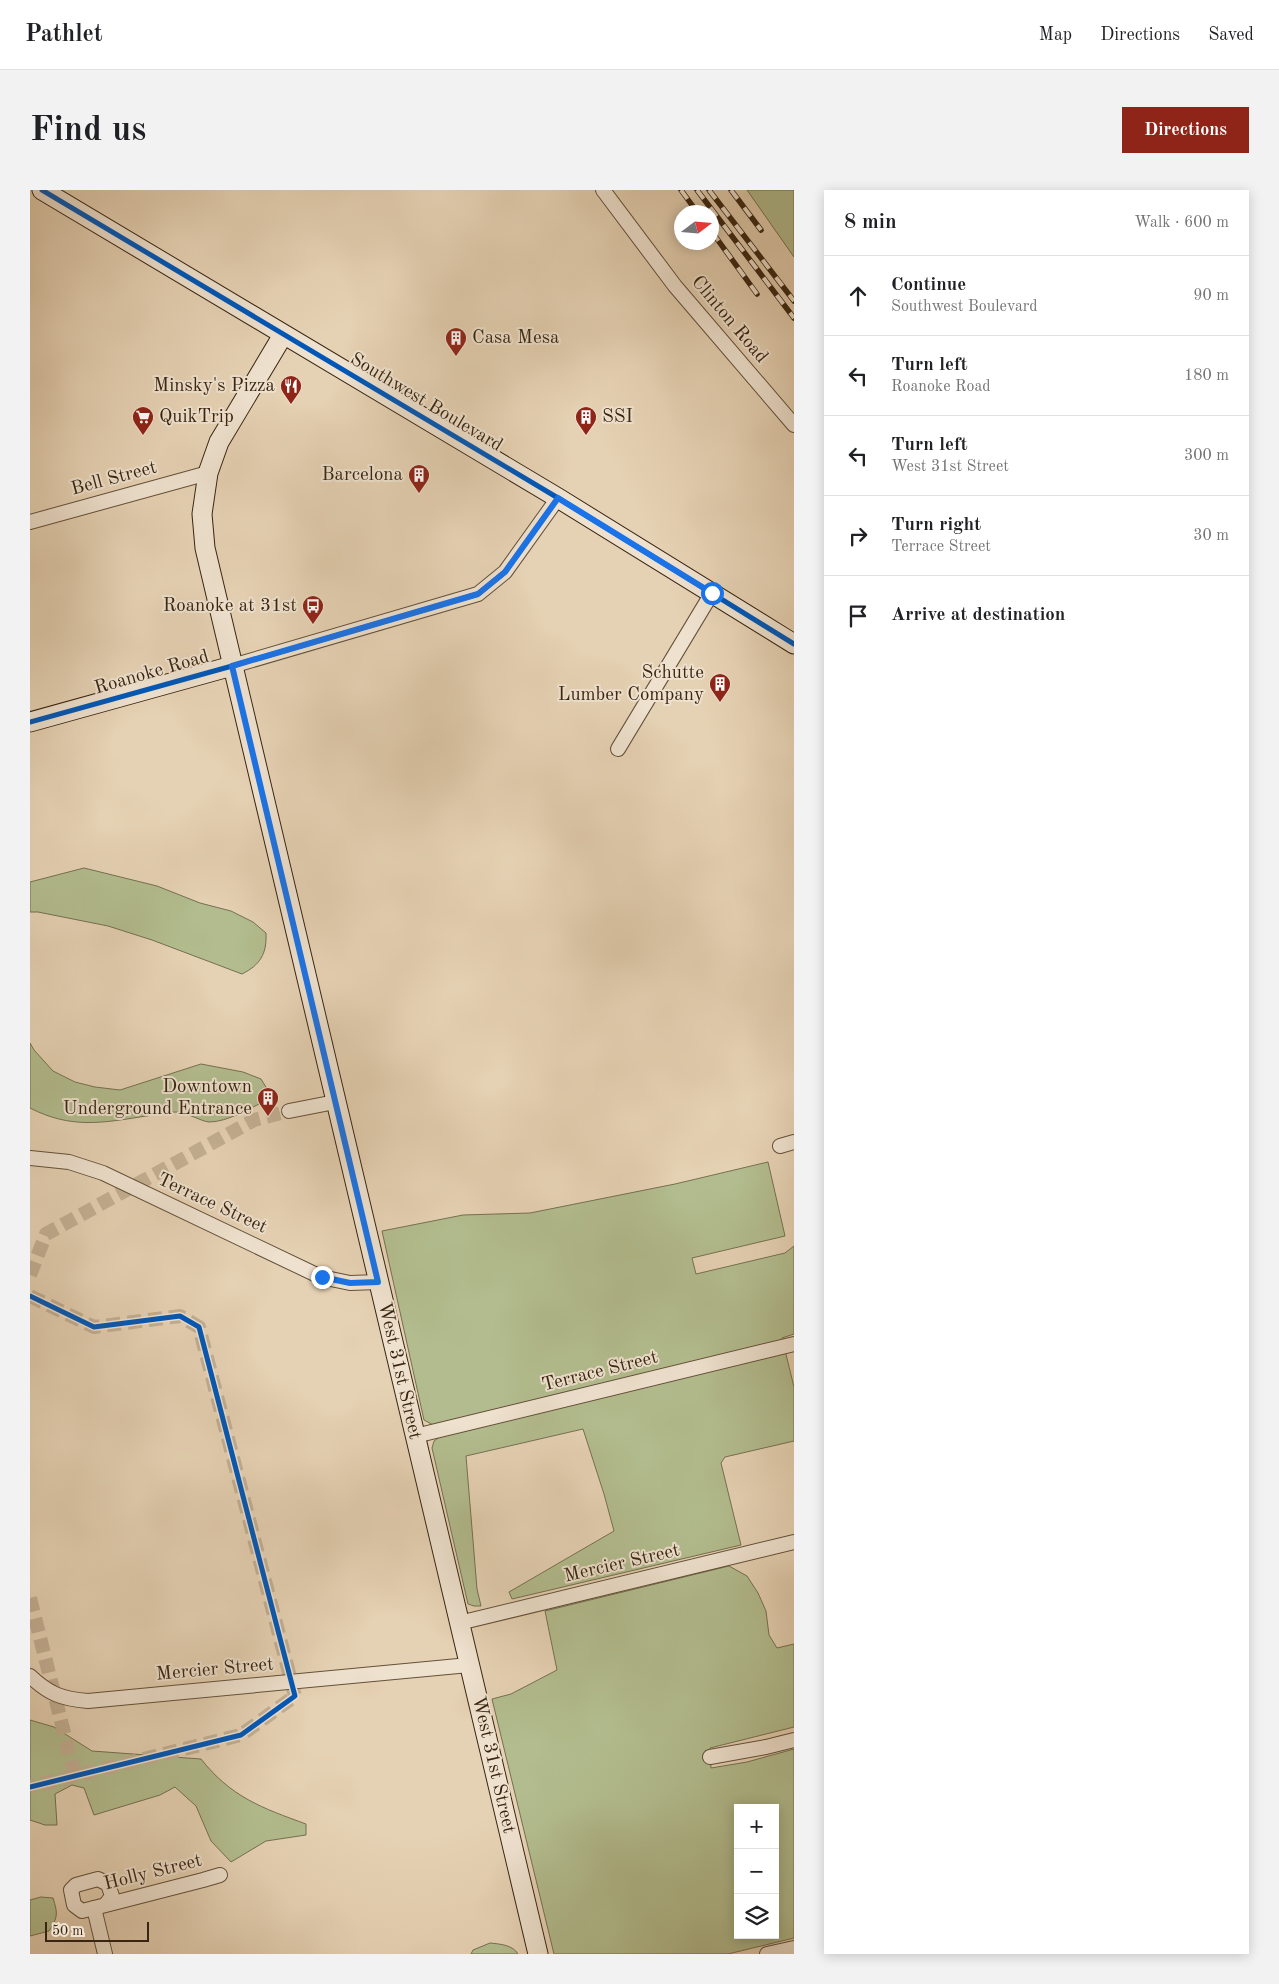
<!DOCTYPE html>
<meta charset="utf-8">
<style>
:root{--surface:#fff;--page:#f2f2f2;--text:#202124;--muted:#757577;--line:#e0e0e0;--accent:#8f2418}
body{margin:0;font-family:"Old Standard TT",serif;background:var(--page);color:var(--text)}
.controls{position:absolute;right:15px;bottom:15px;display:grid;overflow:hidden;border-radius:0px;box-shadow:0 2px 12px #0003}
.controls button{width:45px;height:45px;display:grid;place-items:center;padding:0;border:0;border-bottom:1px solid var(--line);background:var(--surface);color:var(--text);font:25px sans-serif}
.compass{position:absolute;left:644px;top:15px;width:45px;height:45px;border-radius:50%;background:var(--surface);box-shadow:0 2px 12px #0003;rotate:74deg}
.scale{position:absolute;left:15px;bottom:12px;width:104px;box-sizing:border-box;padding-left:5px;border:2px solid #392511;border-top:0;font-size:14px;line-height:18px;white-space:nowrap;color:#392511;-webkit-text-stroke:4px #eee1ce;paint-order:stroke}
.stop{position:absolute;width:15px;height:15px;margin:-11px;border:4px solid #1a73e8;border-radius:50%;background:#fff}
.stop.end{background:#1a73e8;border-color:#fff;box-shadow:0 1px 5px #0008}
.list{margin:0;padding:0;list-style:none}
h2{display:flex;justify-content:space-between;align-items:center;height:65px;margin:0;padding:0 20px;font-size:21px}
h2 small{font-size:16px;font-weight:400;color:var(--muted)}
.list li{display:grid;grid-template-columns:32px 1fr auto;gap:15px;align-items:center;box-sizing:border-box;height:80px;padding:0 20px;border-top:1px solid var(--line)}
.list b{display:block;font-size:19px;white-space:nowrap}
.list p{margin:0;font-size:16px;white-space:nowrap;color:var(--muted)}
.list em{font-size:16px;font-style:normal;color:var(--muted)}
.icon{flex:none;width:28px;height:28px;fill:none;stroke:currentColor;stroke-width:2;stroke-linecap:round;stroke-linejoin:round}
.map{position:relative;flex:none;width:764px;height:1764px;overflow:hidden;border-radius:0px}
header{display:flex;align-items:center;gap:30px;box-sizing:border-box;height:70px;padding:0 25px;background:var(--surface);border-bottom:1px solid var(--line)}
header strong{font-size:24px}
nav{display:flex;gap:28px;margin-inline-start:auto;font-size:18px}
.intro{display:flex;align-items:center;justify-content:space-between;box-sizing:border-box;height:120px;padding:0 30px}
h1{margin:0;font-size:35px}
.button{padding:12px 22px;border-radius:0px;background:var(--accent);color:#fff;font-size:18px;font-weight:700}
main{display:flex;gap:30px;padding:0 30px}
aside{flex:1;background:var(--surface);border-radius:0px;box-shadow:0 2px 12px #0003}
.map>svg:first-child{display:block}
</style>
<header>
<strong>Pathlet</strong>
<nav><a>Map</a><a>Directions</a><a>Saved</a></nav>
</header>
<div class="intro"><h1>Find us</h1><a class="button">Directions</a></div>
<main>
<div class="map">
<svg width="764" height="1764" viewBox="0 0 764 1764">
<rect width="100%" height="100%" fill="#e5d1b3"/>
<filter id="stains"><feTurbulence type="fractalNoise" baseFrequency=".004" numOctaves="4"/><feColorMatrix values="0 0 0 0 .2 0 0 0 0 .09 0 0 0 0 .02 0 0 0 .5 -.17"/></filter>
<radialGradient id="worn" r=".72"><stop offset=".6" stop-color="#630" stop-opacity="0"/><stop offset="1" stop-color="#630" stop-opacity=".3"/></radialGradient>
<g fill="#b2bc8e" stroke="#767050" fill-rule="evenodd">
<polygon points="717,0 764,0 764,67"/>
<path d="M54,678l73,18 43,17 31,8 22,11 13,11c1,21 -6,32 -24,41l-90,-34 -44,-14 -70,-14h-8v-30z"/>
<path d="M0,853l4,7 19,21 22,11 20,5 25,3 81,-26 42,8 18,7 8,13 -3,9c-17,7 -38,21 -57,21 -9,-1 -20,-9 -33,-10 -10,0 -20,3 -30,4 -44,7 -75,13 -116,-8z"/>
<polygon points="738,972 755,1046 662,1068 666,1084 755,1063 764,1056 764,1144 752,1148 764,1197 764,1251 695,1267 691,1273 711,1355 482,1409 479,1402 584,1341 574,1304 553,1239 436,1266 447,1399 451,1416 444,1416 438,1414 402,1258 404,1251 411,1246 403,1235 394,1230 352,1041 433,1025 500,1023 645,994"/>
<path d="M699,1376l18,10 11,17 8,18 3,24 8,13 17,-4v83l-84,21 1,20 36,-6 47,-13v189l-66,16h-174l-62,-255 19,-5 46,-24 -12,-59zM708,1618h37v127h-37z"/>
<path d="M0,1530l24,7 38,24 109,8c30,38 61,49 105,65v11l-40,6 -35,21 -20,-21 -15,-35 -21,-19 -15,8 -66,20 -10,-27 -12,-3 -17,9 2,31h-12l-15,-5z"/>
<path d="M11,1707l12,1c5,16 5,19 -4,33l-19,5v-36z"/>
<path d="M460,1753c10,1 23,2 28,11h-47l2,-4z"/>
</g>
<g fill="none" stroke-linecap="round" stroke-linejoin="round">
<g stroke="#c3af93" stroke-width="14" stroke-dasharray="14 7" stroke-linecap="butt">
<polyline points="0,1085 16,1044 224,930 259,921"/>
<polyline points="0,1106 64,1137 150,1126 169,1137 265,1506 211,1545 0,1597"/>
<polyline points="0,1408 45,1586"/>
</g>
<g stroke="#64503a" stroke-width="16">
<g id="street">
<polyline points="573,0 645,96 764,235"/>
<polyline points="0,332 178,283"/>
<polyline points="202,476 448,404 475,382 528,308"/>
<polyline points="588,559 682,403"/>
<polyline points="259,921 305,912"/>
<polyline points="750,956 764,952"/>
<polyline points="0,968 39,972 73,983 291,1087 320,1093 348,1092"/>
<polyline points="385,1246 764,1154"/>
<polyline points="429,1433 764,1352"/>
<path d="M0,1486c19,18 32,23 58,25l381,-36"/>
<polyline points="680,1567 736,1557 764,1550"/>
<polyline points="76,1714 82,1706 78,1694 68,1689 46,1695 41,1700 44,1715 52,1721 64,1718 173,1690 190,1685"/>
<polyline points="64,1718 75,1764"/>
<polyline points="737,1764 764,1758"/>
</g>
</g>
<g stroke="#392511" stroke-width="21">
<g id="secondary">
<polyline points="12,0 528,308 764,454"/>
<polyline points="253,145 189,252 178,283 172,324 175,358 508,1764"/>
<polyline points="0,532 202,476"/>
</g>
</g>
<use href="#street" stroke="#eee1ce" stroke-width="14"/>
<use href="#secondary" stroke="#eee1ce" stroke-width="19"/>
<g stroke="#392511" stroke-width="5.5">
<g id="rail">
<polyline points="651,0 667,22"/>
<polyline points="667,0 764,128"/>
<polyline points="679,0 764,111"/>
<polyline points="701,0 731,40"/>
<polyline points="682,42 727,104"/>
</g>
</g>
<use href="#rail" stroke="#eee1ce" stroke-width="4" stroke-dasharray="11" stroke-linecap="butt"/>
<g stroke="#eee1ce" stroke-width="8">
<g id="cycleway">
<polyline points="12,0 528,308 764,454"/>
<polyline points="0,532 202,476 448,404 475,382 528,308"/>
<polyline points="0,1106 64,1137 150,1126 169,1137 265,1506 211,1545 0,1597"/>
</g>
</g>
<use href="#cycleway" stroke="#0057b8" stroke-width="5"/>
</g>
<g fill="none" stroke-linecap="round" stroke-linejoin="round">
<polyline stroke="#1a73e8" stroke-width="6" points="292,1087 320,1093 348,1092 202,476 448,404 475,382 528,308 682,403"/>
</g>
<defs>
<g id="building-pin" transform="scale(1.125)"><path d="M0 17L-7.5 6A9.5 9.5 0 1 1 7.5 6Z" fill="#8f2418" stroke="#eee1ce"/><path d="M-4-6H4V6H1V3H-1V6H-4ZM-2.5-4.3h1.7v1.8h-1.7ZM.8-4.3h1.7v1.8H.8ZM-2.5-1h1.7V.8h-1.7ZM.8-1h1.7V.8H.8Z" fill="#fff"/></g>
<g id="restaurant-pin" transform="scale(1.125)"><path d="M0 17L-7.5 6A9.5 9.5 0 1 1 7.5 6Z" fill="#8f2418" stroke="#eee1ce"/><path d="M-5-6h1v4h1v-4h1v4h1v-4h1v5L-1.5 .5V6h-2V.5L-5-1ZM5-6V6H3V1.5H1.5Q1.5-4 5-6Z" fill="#fff"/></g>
<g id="supermarket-pin" transform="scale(1.125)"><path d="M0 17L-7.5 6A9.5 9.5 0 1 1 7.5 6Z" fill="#8f2418" stroke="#eee1ce"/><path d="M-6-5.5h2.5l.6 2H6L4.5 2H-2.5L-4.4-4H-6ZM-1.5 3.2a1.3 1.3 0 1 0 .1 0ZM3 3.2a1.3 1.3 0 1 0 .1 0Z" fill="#fff"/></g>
<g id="bus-pin" transform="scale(1.125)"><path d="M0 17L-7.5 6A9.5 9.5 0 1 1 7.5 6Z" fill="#8f2418" stroke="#eee1ce"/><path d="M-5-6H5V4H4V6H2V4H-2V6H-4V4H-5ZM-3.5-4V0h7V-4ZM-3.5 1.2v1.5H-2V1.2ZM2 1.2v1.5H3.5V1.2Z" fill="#fff"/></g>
</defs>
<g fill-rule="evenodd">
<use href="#building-pin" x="426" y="148"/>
<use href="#restaurant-pin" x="261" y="196"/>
<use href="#supermarket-pin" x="113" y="227"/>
<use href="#building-pin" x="556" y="227"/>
<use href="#building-pin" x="389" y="285"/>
<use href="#bus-pin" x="283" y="416"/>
<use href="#building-pin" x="690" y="494"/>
<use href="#building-pin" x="238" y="908"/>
</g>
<g text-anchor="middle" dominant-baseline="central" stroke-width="4" stroke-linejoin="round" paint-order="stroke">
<g font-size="19" fill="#392511" stroke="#eee1ce">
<text transform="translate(699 130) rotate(50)">Clinton Road</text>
<text transform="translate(396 213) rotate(31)">Southwest Boulevard</text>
<text transform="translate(84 289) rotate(-15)">Bell Street</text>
<text transform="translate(122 483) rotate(-16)">Roanoke Road</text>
<text transform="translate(182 1014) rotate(25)">Terrace Street</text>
<text transform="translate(369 1181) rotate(77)">West 31st Street</text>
<text transform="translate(570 1182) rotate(-14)">Terrace Street</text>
<text transform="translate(592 1374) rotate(-13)">Mercier Street</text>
<text transform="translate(185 1480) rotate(-5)">Mercier Street</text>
<text transform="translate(463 1575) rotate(77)">West 31st Street</text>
<text transform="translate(123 1683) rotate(-14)">Holly Street</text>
</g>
<g font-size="19" fill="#392511" stroke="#eee1ce" text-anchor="end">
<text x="442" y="148" text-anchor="start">Casa Mesa</text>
<text x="245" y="196">Minsky's Pizza</text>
<text x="129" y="227" text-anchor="start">QuikTrip</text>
<text x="572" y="227" text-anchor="start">SSI</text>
<text x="373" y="285">Barcelona</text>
<text x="267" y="416">Roanoke at 31st</text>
<text x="674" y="483">Schutte<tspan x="674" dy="22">Lumber Company</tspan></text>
<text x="222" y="897">Downtown<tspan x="222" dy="22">Underground Entrance</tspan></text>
</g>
</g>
<rect width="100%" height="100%" filter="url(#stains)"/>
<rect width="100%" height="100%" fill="url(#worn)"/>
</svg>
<div class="controls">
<button>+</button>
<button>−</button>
<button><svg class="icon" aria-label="layers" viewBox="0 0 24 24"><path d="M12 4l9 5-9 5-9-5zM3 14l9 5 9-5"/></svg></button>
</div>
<svg class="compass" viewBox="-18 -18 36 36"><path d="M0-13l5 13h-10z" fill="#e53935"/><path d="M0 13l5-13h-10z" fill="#757577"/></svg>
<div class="scale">50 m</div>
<div class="stop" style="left:682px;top:403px"></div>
<div class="stop end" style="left:292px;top:1087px"></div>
</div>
<aside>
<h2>8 min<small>Walk · 600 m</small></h2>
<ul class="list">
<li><svg class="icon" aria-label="ahead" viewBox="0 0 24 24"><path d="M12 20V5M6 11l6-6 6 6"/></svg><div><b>Continue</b><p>Southwest Boulevard</p></div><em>90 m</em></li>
<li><svg class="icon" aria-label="left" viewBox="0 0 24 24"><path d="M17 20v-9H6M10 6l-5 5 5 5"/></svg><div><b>Turn left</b><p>Roanoke Road</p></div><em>180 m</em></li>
<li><svg class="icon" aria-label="left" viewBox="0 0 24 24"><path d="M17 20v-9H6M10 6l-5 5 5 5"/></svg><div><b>Turn left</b><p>West 31st Street</p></div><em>300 m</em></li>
<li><svg class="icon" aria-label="right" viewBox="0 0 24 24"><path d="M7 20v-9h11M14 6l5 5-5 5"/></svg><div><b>Turn right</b><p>Terrace Street</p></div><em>30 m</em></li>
<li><svg class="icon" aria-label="arrive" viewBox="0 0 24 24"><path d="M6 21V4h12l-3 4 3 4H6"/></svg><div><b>Arrive at destination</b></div></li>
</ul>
</aside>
</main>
